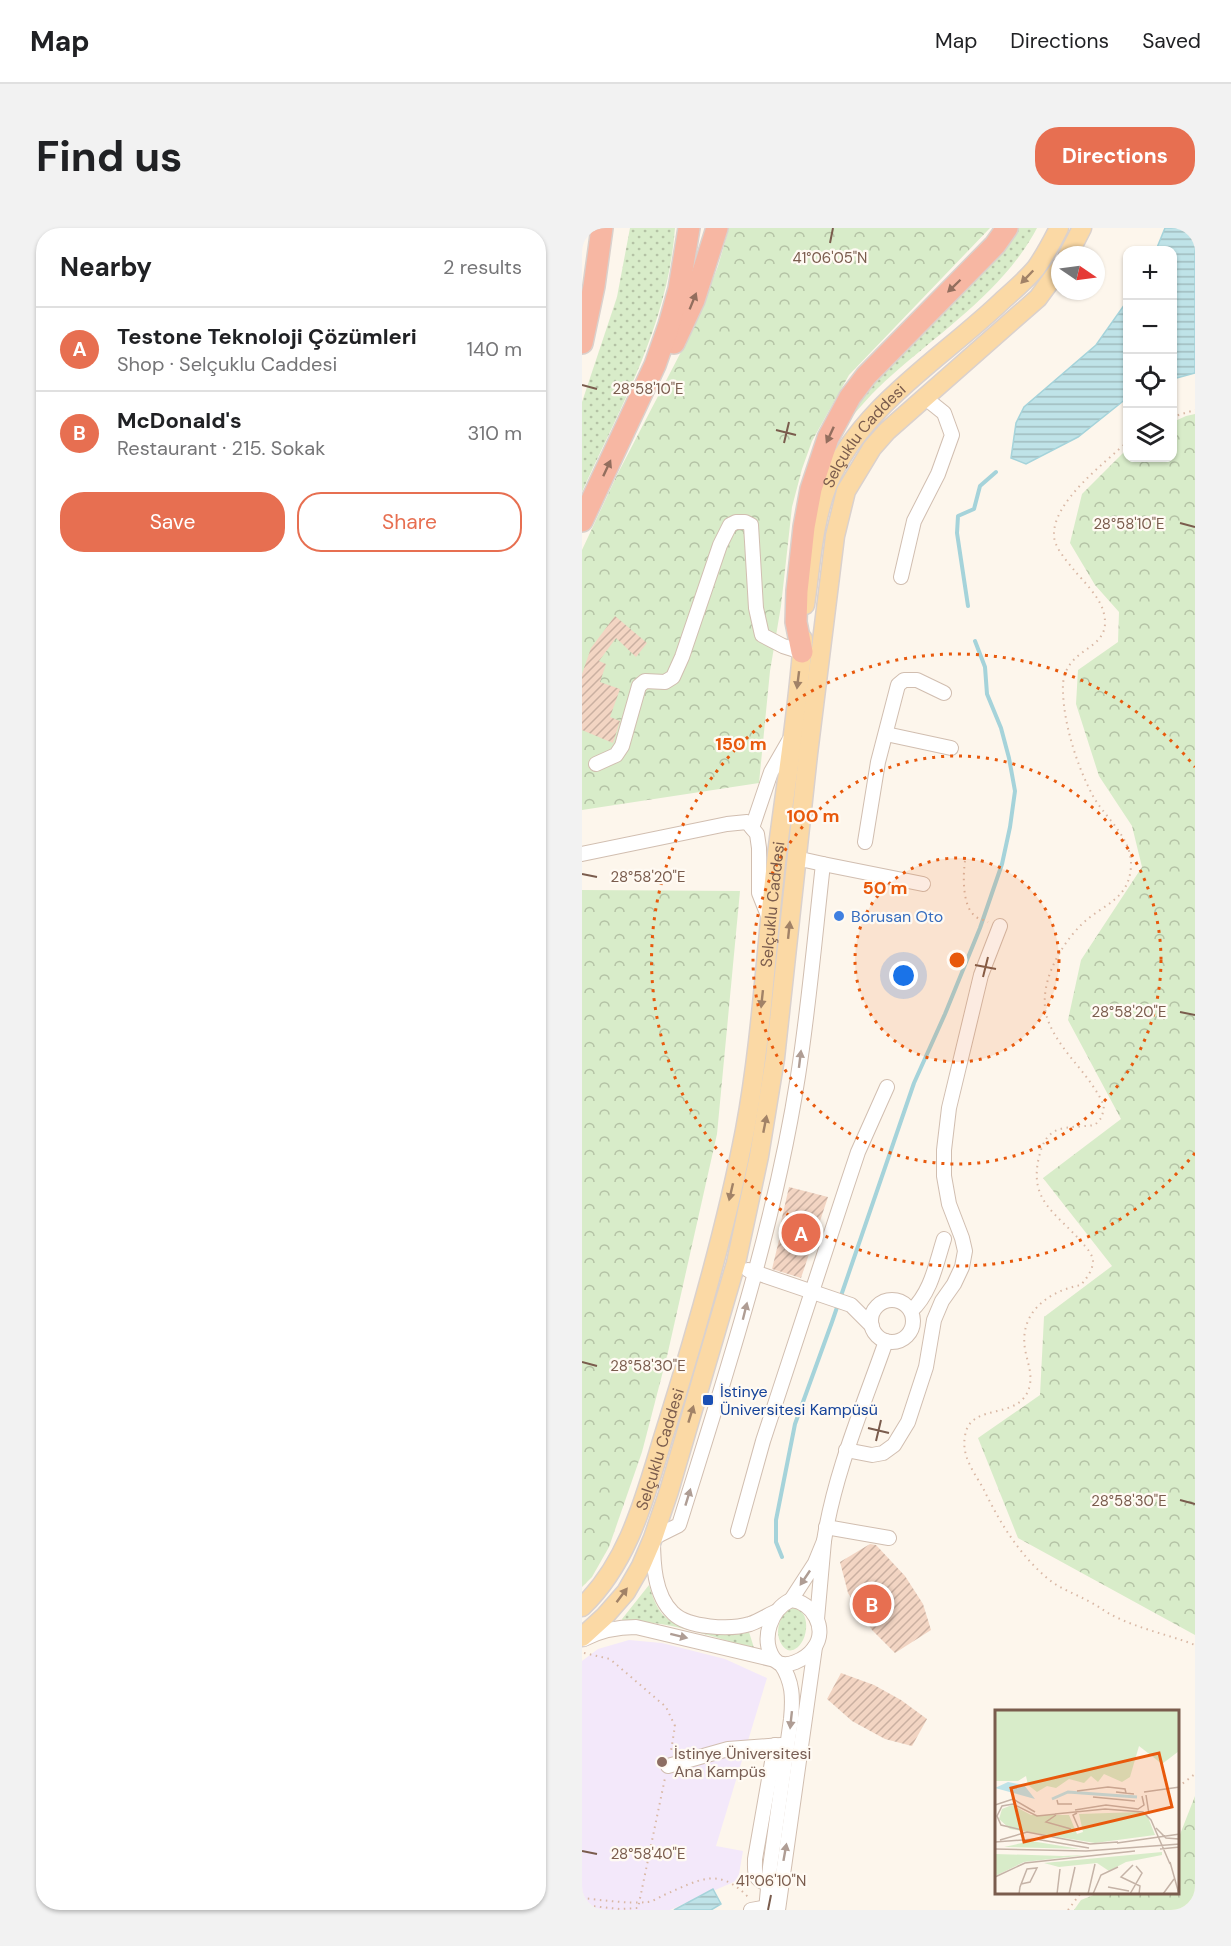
<!DOCTYPE html>
<meta charset="utf-8">
<style>
:root{--surface:#fff;--page:#f2f2f2;--text:#202124;--muted:#757577;--line:#e0e0e0;--accent:#e76f51}
body{margin:0;font-family:"DM Sans",sans-serif;background:var(--page);color:var(--text)}
.controls{position:absolute;right:18px;top:18px;display:grid;overflow:hidden;border-radius:12px;box-shadow:0 2px 4px #0004}
.controls button{width:54px;height:54px;display:grid;place-items:center;padding:0;border:0;border-bottom:2px solid var(--line);background:var(--surface);color:var(--text);font:30px sans-serif}
.compass{position:absolute;left:469px;top:18px;width:54px;height:54px;border-radius:50%;background:var(--surface);box-shadow:0 2px 4px #0004;rotate:103deg}
.you{position:absolute;left:322px;top:748px;width:21px;height:21px;margin:-15px;border:4px solid #fff;border-radius:50%;background:#1a73e8;box-shadow:0 0 0 9px #1a73e833}
.badge{display:grid;place-items:center;width:39px;height:39px;border-radius:50%;background:var(--accent);color:#fff;font-size:20px;font-weight:700}
.pin{position:absolute;translate:-50% -50%;border:3px solid #fff;box-shadow:0 2px 6px #0006}
.list{margin:0;padding:0;list-style:none}
h2{display:flex;justify-content:space-between;align-items:center;height:78px;margin:0;padding:0 24px;font-size:26px}
h2 small{font-size:20px;font-weight:400;color:var(--muted)}
.list li{display:grid;grid-template-columns:39px 1fr auto;gap:18px;align-items:center;box-sizing:border-box;height:84px;padding:0 24px;border-top:2px solid var(--line)}
.list b{display:block;font-size:22px;white-space:nowrap}
.list p{margin:0;font-size:20px;white-space:nowrap;color:var(--muted)}
.list em{font-size:20px;font-style:normal;color:var(--muted)}
.actions{display:flex;gap:12px;padding:18px 24px}
.actions a{flex:1;padding:14px 0;border:2px solid var(--accent);border-radius:24px;text-align:center;font-size:21px;color:var(--accent)}
.actions .main{background:var(--accent);color:#fff}
.icon{flex:none;width:33px;height:33px;fill:none;stroke:currentColor;stroke-width:2;stroke-linecap:round;stroke-linejoin:round}
.map{position:relative;flex:none;width:613px;height:1682px;overflow:hidden;border-radius:24px}
header{display:flex;align-items:center;gap:36px;box-sizing:border-box;height:84px;padding:0 30px;background:var(--surface);border-bottom:2px solid var(--line)}
header strong{font-size:28px}
nav{display:flex;gap:33px;margin-inline-start:auto;font-size:21px}
.intro{display:flex;align-items:center;justify-content:space-between;box-sizing:border-box;height:144px;padding:0 36px}
h1{margin:0;font-size:42px}
.button{padding:15px 27px;border-radius:24px;background:var(--accent);color:#fff;font-size:21px;font-weight:700}
main{display:flex;gap:36px;padding:0 36px}
aside{flex:1;background:var(--surface);border-radius:24px;box-shadow:0 2px 4px #0004}
.map>svg:first-child{display:block}
</style>
<header>
<strong>Map</strong>
<nav><a>Map</a><a>Directions</a><a>Saved</a></nav>
</header>
<div class="intro"><h1>Find us</h1><a class="button">Directions</a></div>
<main>
<aside>
<h2>Nearby<small>2 results</small></h2>
<ul class="list">
<li><span class="badge">A</span><div><b>Testone Teknoloji Çözümleri</b><p>Shop · Selçuklu Caddesi</p></div><em>140 m</em></li>
<li><span class="badge">B</span><div><b>McDonald's</b><p>Restaurant · 215. Sokak</p></div><em>310 m</em></li>
</ul>
<div class="actions"><a class="main">Save</a><a>Share</a></div>
</aside>
<div class="map">
<svg width="613" height="1682" viewBox="0 0 613 1682">
<defs>
<pattern id="grass-dots" width="8" height="8" patternUnits="userSpaceOnUse" patternTransform="scale(1.5)"><rect width="8" height="8" fill="#d8ecc9"/><path d="M2 2h.1M6 6h.1" fill="none" stroke="#b4c2a5" stroke-width="1.8" stroke-linecap="round"/></pattern>
<pattern id="forest-crowns" width="20" height="18" patternUnits="userSpaceOnUse" patternTransform="scale(1.5)"><rect width="20" height="18" fill="#d8ecc9"/><path d="M2 6a3 3 0 1 1 6 0M12 15a3 3 0 1 1 6 0" fill="none" stroke="#b4c2a5"/></pattern>
<pattern id="water-rules" width="6" height="5" patternUnits="userSpaceOnUse" patternTransform="scale(1.5)"><rect width="6" height="5" fill="#bfe3e8"/><path d="M0 2.5h6" fill="none" stroke="#a0bbbe"/></pattern>
<pattern id="building-hatch" width="6" height="6" patternUnits="userSpaceOnUse" patternTransform="scale(1.5)"><rect width="6" height="6" fill="#f3d5c3"/><path d="M-1 1l2-2M0 6l6-6M5 7l2-2" fill="none" stroke="#cab0a1"/></pattern>
</defs>
<rect width="100%" height="100%" fill="#fdf6ec"/>
<polygon fill="#f3e8fa" points="47,1412 80,1415 143,1431 185,1450 134,1618 161,1623 156,1652 88,1682 0,1682 0,1433 16,1421"/>
<g fill="url(#grass-dots)">
<path d="M48,0h45c-7,96 -54,178 -93,264v-90l35,-105z"/>
<path d="M432,0h23c-32,61 -94,102 -145,147 -19,16 -35,36 -51,54l13,-25z"/>
<path d="M67,1357c3,10 7,22 14,30 17,17 64,24 86,17l5,16c-43,-11 -87,-29 -131,-26l-1,-3z"/>
<path d="M210,1380c20,0 17,34 3,41 -10,6 -17,-8 -17,-17 0,-6 2,-12 5,-18z"/>
</g>
<g fill="url(#forest-crowns)">
<polygon points="147,0 408,0 267,147 230,213 220,241 210,279 199,378 188,443 177,555 0,582 0,322 35,247 113,97 136,38"/>
<polygon points="613,186 613,1407 436,1310 396,1210 458,1167 462,1089 530,1038 461,950 539,891 486,792 499,732 560,639 550,598 517,548 494,476 496,442 536,414 537,384 513,357 488,315 500,266 545,221 546,230 590,230 591,194 604,188"/>
<polygon points="0,662 158,663 135,906 86,1124 60,1224 27,1319 10,1349 0,1359"/>
<polygon points="613,1568 613,1682 492,1682 499,1672 514,1666 596,1666 597,1609"/>
</g>
<g fill="url(#water-rules)" stroke="#a5d3da" stroke-width="1.5">
<polygon points="583,0 613,0 613,145 591,151 590,22 574,22"/>
<polygon points="545,73 545,170 496,209 444,236 429,230 434,195 442,179 514,117"/>
<polygon points="131,1661 139,1676 129,1682 92,1682"/>
</g>
<g fill="none" stroke-linecap="round" stroke-linejoin="round">
<g stroke="#a5d3da" stroke-width="4">
<polyline points="386,378 375,305 376,288 392,281 398,258 414,244"/>
<polyline points="200,1329 194,1314 194,1292 213,1196 250,1094 332,855 363,786 398,700 420,636 428,599 433,563 427,530 419,500 405,466 403,439 393,413"/>
</g>
</g>
<g fill="url(#building-hatch)">
<polygon points="33,388 65,415 54,429 34,410 17,433 24,436 18,454 38,461 28,489 38,493 31,515 0,502 0,446 9,420"/>
<polygon points="207,959 246,969 219,1050 190,1041 197,1012 210,1006 199,994"/>
<polygon points="288,1316 294,1317 323,1348 341,1376 349,1402 313,1425 290,1402 266,1365 258,1334"/>
<polygon points="259,1445 292,1457 319,1472 345,1491 330,1518 303,1511 270,1493 245,1471"/>
</g>
<g fill="none" stroke-linecap="round" stroke-linejoin="round">
<g stroke="#d1beb0" stroke-width="16">
<g id="minor">
<polyline points="319,349 332,293 356,246 370,207 362,185 342,169"/>
<polyline points="304,506 369,520"/>
<polyline points="14,536 34,527 40,518 57,458 63,453 83,454 91,449 100,429 138,317 148,297 154,294 163,294 169,297 174,380 180,407 201,418 220,424"/>
<polyline points="170,600 189,544 208,511"/>
<polyline points="283,614 296,534 316,457 322,452 335,452 362,465"/>
<polyline points="0,626 145,596 165,594 175,606 177,620 177,665 187,690"/>
<polyline points="241,636 341,656"/>
<polyline points="166,1042 269,1077 290,1098"/>
<circle cx="310" cy="1093" r="21"/>
<path d="M329,1083c20,-18 25,-47 33,-72"/>
<polyline points="264,1222 290,1227 301,1225 312,1217 326,1194 344,1139 352,1092 360,1073 372,1056 380,1039 383,1023 380,1010 367,976 362,948 362,922 367,880 399,747 418,698"/>
<polyline points="244,1299 307,1310"/>
<polyline points="156,1303 181,1213 264,960 276,924 305,859"/>
<path d="M242,1313c11,-70 39,-134 62,-200"/>
<path d="M209,1372c22,2 37,29 23,48 -7,10 -30,24 -40,11 -14,-20 -3,-50 17,-59z"/>
<polyline points="209,1372 233,1335 242,1313 235,1391"/>
<path d="M193,1384c-9,4 -16,9 -25,12 -20,6 -62,4 -77,-11 -19,-18 -20,-51 -20,-75l26,-13c46,-148 95,-295 119,-449 11,-70 17,-141 25,-212l-27,-6"/>
<path d="M2,1411c17,-9 33,-12 52,-12l139,33"/>
<polyline points="86,1538 146,1521 199,1517"/>
<path d="M186,1656c-15,-5 -13,-10 -13,-25l20,-114"/>
<polyline points="169,1682 185,1679"/>
<path d="M184,1682l4,-43 21,-148c2,-21 2,-37 -10,-55"/>
<polyline points="196,1682 233,1419"/>
</g>
</g>
<g stroke="#dad1cd" stroke-width="21">
<g id="major">
<polyline points="486,27 500,0"/>
<path id="s1" d="M223,377c6,-40 8,-83 23,-121 32,-78 116,-127 175,-184 11,-10 24,-21 33,-32 9,-13 16,-26 23,-40"/>
<path id="s2" d="M0,1379c51,-49 65,-120 86,-185 30,-96 58,-193 77,-292 17,-91 21,-184 32,-276 9,-71 21,-143 26,-215"/>
<polyline points="0,1409 23,1388 44,1364 59,1338 71,1310 87,1263 154,1035 177,928 193,830 226,526 253,308 264,263 290,220 305,203 456,70 478,40"/>
</g>
</g>
<g stroke="#dad1cd" stroke-width="24">
<g id="highway">
<polyline points="0,115 12,58 20,0"/>
<polyline points="92,115 112,72 135,0"/>
<polyline points="0,293 73,137 87,97 97,61 107,0"/>
<polyline points="220,424 214,394 215,363 222,299 229,261 246,210 268,169 284,148 413,17 425,0"/>
</g>
</g>
<g stroke="#d9b8a5" stroke-width="2" stroke-dasharray="1.5 4.5" stroke-linecap="butt">
<polyline points="590,189 613,182"/>
<path d="M546,213c-23,22 -75,60 -74,94 0,12 12,25 20,35 10,12 27,28 30,44 9,40 -44,30 -41,78 1,33 14,74 30,104 12,22 39,41 38,70 -2,35 -29,38 -50,59 -23,23 -46,65 -32,98 13,31 42,52 55,83l-2,11 -7,8c-29,4 -48,-3 -56,32 -11,46 20,57 45,88 4,4 9,11 9,16 0,9 -7,18 -12,24 -32,6 -62,27 -56,64 2,12 7,23 5,35 -7,39 -60,16 -65,52 -4,21 10,37 19,54 16,33 35,64 63,88 13,11 29,16 43,24 10,5 18,12 28,16 25,12 52,17 77,27"/>
<path d="M383,633c-2,14 -3,45 10,55 3,3 9,4 13,6"/>
<polyline points="2,1425 28,1431 84,1479 93,1498 89,1523"/>
<polyline points="596,1559 613,1546"/>
<path d="M0,1670c20,2 46,6 65,4 6,0 12,-5 17,-7 35,-15 54,-29 84,2"/>
<polyline points="0,1677 38,1681 56,1680 83,1550"/>
<polyline points="486,1682 498,1666"/>
</g>
<use href="#minor" stroke="#fff" stroke-width="14"/>
<use href="#major" stroke="#fbd9a5" stroke-width="18"/>
<use href="#highway" stroke="#f7b7a3" stroke-width="21"/>
</g>
<defs><path id="oneway-solid" d="M-6-.8H1V-3.2L6.5 0L1 3.2V.8H-6Z" transform="scale(1.5)"/></defs>
<g fill="#a18267">
<use href="#oneway-solid" transform="translate(445 49) rotate(134)"/>
<use href="#oneway-solid" transform="translate(216 452) rotate(97)"/>
<use href="#oneway-solid" transform="translate(207 702) rotate(-84)"/>
<use href="#oneway-solid" transform="translate(180 771) rotate(96)"/>
<use href="#oneway-solid" transform="translate(183 896) rotate(-79)"/>
<use href="#oneway-solid" transform="translate(149 964) rotate(103)"/>
<use href="#oneway-solid" transform="translate(109 1186) rotate(-73)"/>
<use href="#oneway-solid" transform="translate(40 1367) rotate(-53)"/>
</g>
<g fill="#936e5e">
<use href="#oneway-solid" transform="translate(372 58) rotate(136)"/>
<use href="#oneway-solid" transform="translate(111 73) rotate(-68)"/>
<use href="#oneway-solid" transform="translate(248 207) rotate(115)"/>
<use href="#oneway-solid" transform="translate(25 240) rotate(-65)"/>
</g>
<g fill="#af9d94">
<use href="#oneway-solid" transform="translate(218 831) rotate(-83)"/>
<use href="#oneway-solid" transform="translate(163 1083) rotate(-76)"/>
<use href="#oneway-solid" transform="translate(106 1269) rotate(-73)"/>
<use href="#oneway-solid" transform="translate(223 1350) rotate(124)"/>
<use href="#oneway-solid" transform="translate(97 1408) rotate(14)"/>
<use href="#oneway-solid" transform="translate(209 1492) rotate(96)"/>
<use href="#oneway-solid" transform="translate(203 1624) rotate(-80)"/>
</g>
<path fill="none" stroke="#7a5c4d" stroke-width="2" d="M248,15l3,-15M0,157l15,4M194,202l20,5M202,215l5,-21M598,295l15,4M0,646l15,3M393,737l21,4M401,749l5,-20M598,784l15,3M0,1134l15,4M286,1200l21,5M294,1213l5,-21M598,1272l15,4M0,1623l15,3M186,1682l3,-15"/>
<circle cx="375" cy="732" r="102" fill="#e8590c" fill-opacity=".12"/>
<g fill="none" stroke="#e8590c" stroke-width="3" stroke-dasharray="3 6">
<circle cx="375" cy="732" r="102"/>
<circle cx="375" cy="732" r="204"/>
<path d="M613 925A306 306 0 1 1 613 539"/>
</g>
<circle fill="#3f7fe0" stroke="#fffaf3" stroke-width="2" cx="257" cy="688" r="6"/>
<rect fill="#1a4fb4" stroke="#fffaf3" stroke-width="2" x="120" y="1166" width="12" height="12" rx="3"/>
<circle fill="#8d6e63" stroke="#fffaf3" stroke-width="2" cx="80" cy="1534" r="6"/>
<g text-anchor="middle" dominant-baseline="central" stroke-width="4.5" stroke-linejoin="round" paint-order="stroke">
<g font-size="16" fill="#7a5c4d" stroke="#fffaf3">
<text stroke="none"><textPath href="#s1" startOffset="184">Selçuklu Caddesi</textPath></text>
<text stroke="none"><textPath href="#s2" startOffset="736">Selçuklu Caddesi</textPath></text>
<text stroke="none"><textPath href="#s2" startOffset="178">Selçuklu Caddesi</textPath></text>
</g>
<g font-size="16" fill="#366cbe" stroke="#fffaf3" text-anchor="start">
<text x="269" y="688">Borusan Oto</text>
</g>
<g font-size="16" fill="#164399" stroke="#fffaf3" text-anchor="start">
<text x="138" y="1163">İstinye<tspan x="138" dy="18">Üniversitesi Kampüsü</tspan></text>
</g>
<g font-size="16" fill="#785e54" stroke="#fffaf3" text-anchor="start">
<text x="92" y="1525">İstinye Üniversitesi<tspan x="92" dy="18">Ana Kampüs</tspan></text>
</g>
</g>
<g transform="translate(413 1482)">
<rect width="184" height="184" fill="#fdf6ec"/>
<path d="M36,131l49,8 -76,-2zM167,142v3l-36,7 -17,9 -12,-8 -38,4 -15,-4z" fill="#d8ecc9"/>
<path d="M0,0h184v41l-17,13 -23,-18 -9,31 -8,5 -18,-8 -6,8 -7,-6 -7,7 -15,-4 -13,9 -9,-2 -10,6 -9,-7 -2,-9 -8,5h-23zM17,95l19,10h38l8,19 6,-2 -4,-18 60,-2 9,5 7,18 -60,8 -85,-14 -11,-10 3,-10zM0,144l68,2 23,-1 -62,7 -29,14z" fill="#d8ecc9"/>
<path d="M13,72l16,3 11,14 -40,-11z" fill="#bfe3e8"/>
<path fill="none" stroke="#bfe3e8" stroke-width="3" d="M57,89l16,-7 69,5"/>
<path fill="none" stroke="#c5b3a7" stroke-width="1.5" d="M82,81l31,-4 17,2 1,4M121,82l18,2M149,82l36,-5M151,85l3,19M98,87l42,4M62,90l1,4h14M0,95l18,-6 22,13M80,100l31,-5 32,4 6,-4 -2,-9M82,103l-4,2 6,14M60,104l50,-5 38,3 8,8 19,44M61,105l-10,7 25,7M161,118l10,10 13,1M27,120l-21,-5 -4,-9 5,-10 11,-2 24,12 20,-2M5,130l27,-8 63,12 28,-2M0,132l40,-3 54,9M122,133l63,-9M0,139l91,2 94,-7M165,139l20,-2M175,152l9,32M138,155l-12,12 19,9 -1,8M0,167l30,-14 110,-12M113,177l21,4M24,184l1,-7 7,-18 10,-1 -7,14 -9,2M62,184l3,-25M74,184l6,-27M93,184l7,-30M98,184l8,-19 17,-8M135,184l12,-21 -6,-7M168,184l11,-15"/>
<path fill="#e8590c" fill-opacity="0.15" stroke="#e8590c" stroke-width="3" d="M164,43l13,54 -148,35 -13,-54z"/>
<rect width="184" height="184" fill="none" stroke="#7a5c4d" stroke-width="3"/>
</g>
<g font-size="15" text-anchor="middle" fill="#7a5c4d" stroke="#fffaf3" stroke-width="4.5" stroke-linejoin="round" paint-order="stroke">
<text x="248" y="35">41°06'05"N</text>
<text x="66" y="166">28°58'10"E</text>
<text x="547" y="301">28°58'10"E</text>
<text x="66" y="654">28°58'20"E</text>
<text x="547" y="789">28°58'20"E</text>
<text x="66" y="1143">28°58'30"E</text>
<text x="547" y="1278">28°58'30"E</text>
<text x="66" y="1631">28°58'40"E</text>
<text x="189" y="1658">41°06'10"N</text>
</g>
<circle cx="375" cy="732" r="9" fill="#e8590c" stroke="#fffaf3" stroke-width="3"/>
<g font-size="18" text-anchor="middle" font-weight="bold" fill="#e8590c" stroke="#fffaf3" stroke-width="4.5" stroke-linejoin="round" paint-order="stroke">
<text x="159" y="522">150 m</text>
<text x="231" y="594">100 m</text>
<text x="303" y="666">50 m</text>
</g>
</svg>
<div class="controls">
<button>+</button>
<button>−</button>
<button><svg class="icon" aria-label="locate" viewBox="0 0 24 24"><circle cx="12" cy="12" r="6"/><path d="M12 2v4M12 18v4M2 12h4M18 12h4"/></svg></button>
<button><svg class="icon" aria-label="layers" viewBox="0 0 24 24"><path d="M12 4l9 5-9 5-9-5zM3 14l9 5 9-5"/></svg></button>
</div>
<svg class="compass" viewBox="-18 -18 36 36"><path d="M0-13l5 13h-10z" fill="#e53935"/><path d="M0 13l5-13h-10z" fill="#757577"/></svg>
<div class="you"></div>
<div class="pin badge" style="left:219px;top:1005px">A</div>
<div class="pin badge" style="left:290px;top:1376px">B</div>
</div>
</main>
